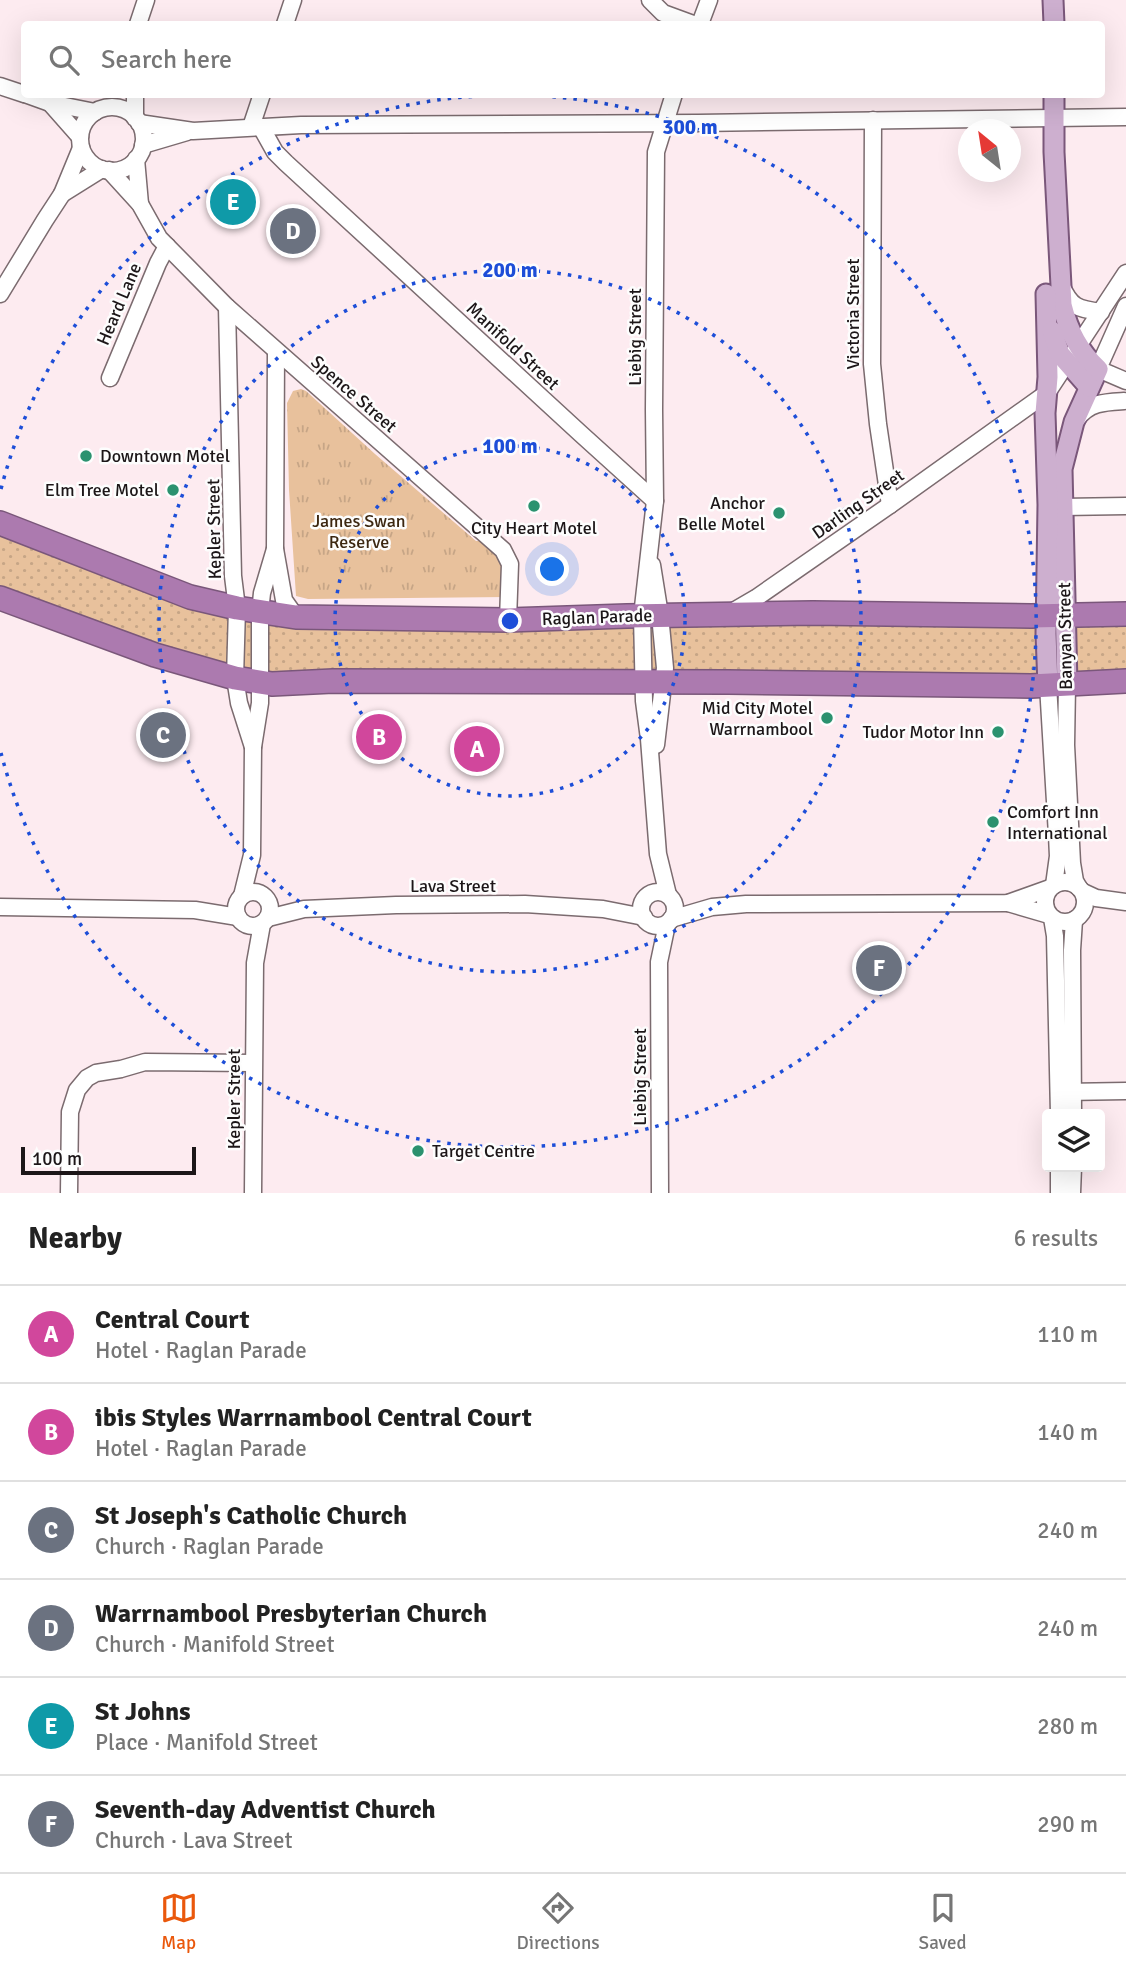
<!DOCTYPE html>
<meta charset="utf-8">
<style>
:root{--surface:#fff;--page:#f2f2f2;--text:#222;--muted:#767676;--line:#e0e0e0;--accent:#ea580c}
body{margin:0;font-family:Signika,sans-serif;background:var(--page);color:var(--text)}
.controls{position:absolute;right:21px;bottom:21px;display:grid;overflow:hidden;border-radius:7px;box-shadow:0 7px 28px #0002}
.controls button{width:63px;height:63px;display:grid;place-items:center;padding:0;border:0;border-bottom:2px solid var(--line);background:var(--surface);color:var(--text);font:35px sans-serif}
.compass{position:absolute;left:958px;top:119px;width:63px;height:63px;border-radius:50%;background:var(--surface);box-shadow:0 7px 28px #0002;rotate:330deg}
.scale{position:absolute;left:21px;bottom:18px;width:175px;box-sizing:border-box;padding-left:7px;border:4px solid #1c1618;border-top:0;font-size:19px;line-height:24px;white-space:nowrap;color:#1c1618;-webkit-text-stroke:5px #fdfdfd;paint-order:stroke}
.you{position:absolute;left:553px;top:570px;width:24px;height:24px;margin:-18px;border:5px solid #fff;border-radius:50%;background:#1a73e8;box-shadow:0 0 0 10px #1a73e833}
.badge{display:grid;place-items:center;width:46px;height:46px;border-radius:50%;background:var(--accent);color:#fff;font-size:23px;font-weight:700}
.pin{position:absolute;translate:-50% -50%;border:4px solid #fff;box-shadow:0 2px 7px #0006}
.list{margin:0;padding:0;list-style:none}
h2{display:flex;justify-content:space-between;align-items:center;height:91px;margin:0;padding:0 28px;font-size:30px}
h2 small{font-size:23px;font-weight:400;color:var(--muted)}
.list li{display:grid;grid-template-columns:46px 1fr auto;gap:21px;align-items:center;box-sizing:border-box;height:98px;padding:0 28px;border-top:2px solid var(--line)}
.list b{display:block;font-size:26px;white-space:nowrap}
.list p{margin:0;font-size:23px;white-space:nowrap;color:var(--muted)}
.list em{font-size:23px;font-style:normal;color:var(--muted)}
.icon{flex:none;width:38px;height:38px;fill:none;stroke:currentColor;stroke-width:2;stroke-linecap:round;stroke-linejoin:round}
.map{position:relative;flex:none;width:1126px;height:1193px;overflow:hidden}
.search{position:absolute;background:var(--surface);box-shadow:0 7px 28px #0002;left:21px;right:21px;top:21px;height:77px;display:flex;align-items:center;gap:18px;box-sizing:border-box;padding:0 24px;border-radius:7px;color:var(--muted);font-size:26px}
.sheet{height:679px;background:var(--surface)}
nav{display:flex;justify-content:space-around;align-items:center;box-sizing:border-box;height:98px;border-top:2px solid var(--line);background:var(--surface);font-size:19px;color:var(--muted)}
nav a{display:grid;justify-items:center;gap:4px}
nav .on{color:var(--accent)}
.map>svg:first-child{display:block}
</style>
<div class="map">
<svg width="1126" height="1193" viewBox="0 0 1126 1193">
<defs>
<pattern id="grass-dots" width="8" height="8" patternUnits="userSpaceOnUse" patternTransform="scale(1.75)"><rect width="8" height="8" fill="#e8c19c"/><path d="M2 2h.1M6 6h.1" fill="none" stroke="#c6a586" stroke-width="1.8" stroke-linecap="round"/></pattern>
<pattern id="park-tufts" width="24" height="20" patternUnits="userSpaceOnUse" patternTransform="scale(1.75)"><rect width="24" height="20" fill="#e8c19c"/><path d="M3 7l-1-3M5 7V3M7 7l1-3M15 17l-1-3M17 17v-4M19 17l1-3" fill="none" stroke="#c6a586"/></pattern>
</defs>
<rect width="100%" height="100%" fill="#fdebf0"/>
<polygon fill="url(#grass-dots)" points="0,523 237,608 1126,614 1126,683 268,684 0,598"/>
<polygon fill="url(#park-tufts)" points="301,389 306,391 375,454 476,541 486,541 503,550 507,597 308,599 296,596 289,490 287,403 293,391"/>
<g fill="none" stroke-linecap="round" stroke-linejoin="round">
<g stroke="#7b6b6f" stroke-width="19">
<g id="minor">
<polyline points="650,0 663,13 693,24"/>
<polyline points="138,24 146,0"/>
<polyline points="285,24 293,0"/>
<polyline points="700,24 709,0"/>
<polyline points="0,86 24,94"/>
<polyline points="25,94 50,103 95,112"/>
<polyline points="135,94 135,118"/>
<polyline points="50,103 80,137"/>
<circle cx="112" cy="139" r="32"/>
<polyline points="873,120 872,364 878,424 890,505"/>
<polyline points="139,123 193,131 301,125 698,123 1126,117"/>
<polyline points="251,127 262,94"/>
<polyline points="261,127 275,152 286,163 581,434 655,501"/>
<polyline points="143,145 187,132"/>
<polyline points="136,159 140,204"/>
<polyline points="109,170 140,204 159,238 227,307 503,550 510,564 508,620"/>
<polyline points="62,194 102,169"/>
<path d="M1061,285c10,22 16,24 40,27"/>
<polyline points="0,294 45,220 62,194 81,148"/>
<polyline points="1126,306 1098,369 1126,381"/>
<polyline points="227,307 233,576 237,608 235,678 239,703 253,747"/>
<polyline points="276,352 275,549 284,600 296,617"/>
<polyline points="110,378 158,263 167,246"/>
<path d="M1077,419c12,-17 29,-17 47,-18"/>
<polyline points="1062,507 1126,506"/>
<polyline points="652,565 660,615 665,668 656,745"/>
<polyline points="732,612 756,598 890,505 1047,393 1126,273"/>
<polyline points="1048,685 1057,835 1058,856 1054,885"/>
<polyline points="1067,685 1066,745 1072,863 1075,881 1079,888"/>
<circle cx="1065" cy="902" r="20"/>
<circle cx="253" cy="909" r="17"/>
<polyline points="1083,892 1096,898 1126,902"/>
<circle cx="658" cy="909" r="17"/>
<polyline points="668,895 658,854 649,739 644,701 642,616 655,501 654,410 656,152 674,94"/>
<polyline points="242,896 252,855 253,747 260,703 260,612 262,593 275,549"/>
<polyline points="1008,903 1049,915"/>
<polyline points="0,907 195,910 238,917"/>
<polyline points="268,918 304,909 396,905 525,904 603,909 644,917"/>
<polyline points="1052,918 1055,936 1059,1114"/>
<polyline points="671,919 712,907 746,904 1008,903 1050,888"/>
<polyline points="1064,1092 1126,1091"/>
<polyline points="1073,1114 1072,950 1074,920"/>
<polyline points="1059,1167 1059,1193"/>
<polyline points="69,1193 70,1112 77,1090 87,1078 96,1073 121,1069 145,1062 253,1063"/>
<polyline points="253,1193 255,963 262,924"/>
<polyline points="660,1193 659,962 667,924"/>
<polyline points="1072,1193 1073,1167"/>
</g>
</g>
<g stroke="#7a577a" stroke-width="23">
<g id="major">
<polyline points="1053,0 1054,24"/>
<path d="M1054,94v58l8,153c6,25 17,47 36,64l-24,53 -12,47 5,216"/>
<polyline points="1046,294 1048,377 1045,413 1048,505 1046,634 1048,685"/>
<polyline points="1052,331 1060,354 1089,387"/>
</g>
</g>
<g stroke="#7a577a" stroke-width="26">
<g id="highway">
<polyline points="0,523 190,597 237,608 296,617 508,620 627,616 813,613 1031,616 1126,614"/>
<polyline points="0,598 155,655 235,678 272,684 333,681 728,682 1031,686 1126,681"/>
</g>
</g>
<use href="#minor" stroke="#fff" stroke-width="16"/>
<use href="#major" stroke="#cdafcf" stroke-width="19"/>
<use href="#highway" stroke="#ac7aaf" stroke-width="23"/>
</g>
<g fill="none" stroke="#1d4ed8" stroke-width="3.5" stroke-dasharray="3.5 7">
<circle cx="510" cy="621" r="175"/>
<circle cx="510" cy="621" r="351"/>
<path d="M1 489A526 526 0 1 1 1 753"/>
</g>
<g fill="#2b926f" stroke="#fdfdfd" stroke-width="2.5">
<circle cx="86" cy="456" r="7"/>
<circle cx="173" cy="490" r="7"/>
<circle cx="534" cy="506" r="7"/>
<circle cx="779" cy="513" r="7"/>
<circle cx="827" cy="718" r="7"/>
<circle cx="998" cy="732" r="7"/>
<circle cx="993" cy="822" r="7"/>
<circle cx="418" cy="1151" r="7"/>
</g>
<g text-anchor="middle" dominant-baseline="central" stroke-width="5" stroke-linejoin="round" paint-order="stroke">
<g font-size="18" fill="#1c1618" stroke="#fdfdfd">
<text transform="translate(119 304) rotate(-67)">Heard Lane</text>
<text transform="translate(853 314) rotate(-90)">Victoria Street</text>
<text transform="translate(635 337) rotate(-90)">Liebig Street</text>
<text transform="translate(513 346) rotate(43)">Manifold Street</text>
<text transform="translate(354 394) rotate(41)">Spence Street</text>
<text transform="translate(858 504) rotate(-35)">Darling Street</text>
<text transform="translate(214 529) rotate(-91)">Kepler Street</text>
<text transform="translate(597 617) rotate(-2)">Raglan Parade</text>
<text transform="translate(1065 636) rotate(-91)">Banyan Street</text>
<text x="453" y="886">Lava Street</text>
<text transform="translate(640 1077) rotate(-90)">Liebig Street</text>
<text transform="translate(234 1099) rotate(-90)">Kepler Street</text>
</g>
<g font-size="18" fill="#1c1618" stroke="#fdfdfd" text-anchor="end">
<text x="100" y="456" text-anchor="start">Downtown Motel</text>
<text x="159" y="490">Elm Tree Motel</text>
<text x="765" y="503">Anchor<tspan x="765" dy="21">Belle Motel</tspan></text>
<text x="534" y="528" text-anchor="middle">City Heart Motel</text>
<text x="813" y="708">Mid City Motel<tspan x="813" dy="21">Warrnambool</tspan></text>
<text x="984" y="732">Tudor Motor Inn</text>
<text x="1007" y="812" text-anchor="start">Comfort Inn<tspan x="1007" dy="21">International</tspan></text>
<text x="432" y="1151" text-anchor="start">Target Centre</text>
</g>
<g font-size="18" fill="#3c2711" stroke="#fdfdfd">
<text x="359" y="521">James Swan<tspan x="359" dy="21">Reserve</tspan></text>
</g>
</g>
<circle cx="510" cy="621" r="10" fill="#1d4ed8" stroke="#fdfdfd" stroke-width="3.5"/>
<g font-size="21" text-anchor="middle" font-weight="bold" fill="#1d4ed8" stroke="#fdfdfd" stroke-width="5" stroke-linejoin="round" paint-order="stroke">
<text x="690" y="134">300 m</text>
<text x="510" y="277">200 m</text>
<text x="510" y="453">100 m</text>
</g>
</svg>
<div class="controls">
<button><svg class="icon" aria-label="layers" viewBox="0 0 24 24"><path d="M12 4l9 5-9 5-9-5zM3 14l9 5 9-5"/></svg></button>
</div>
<svg class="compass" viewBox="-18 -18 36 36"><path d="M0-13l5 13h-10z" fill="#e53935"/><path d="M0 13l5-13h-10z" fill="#767676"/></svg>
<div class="scale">100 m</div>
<div class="you"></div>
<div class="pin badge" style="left:477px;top:749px;background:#d1479c">A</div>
<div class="pin badge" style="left:379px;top:737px;background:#d1479c">B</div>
<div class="pin badge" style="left:163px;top:735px;background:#6b7280">C</div>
<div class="pin badge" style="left:293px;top:231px;background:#6b7280">D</div>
<div class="pin badge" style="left:233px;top:202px;background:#0f9aa8">E</div>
<div class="pin badge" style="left:879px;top:968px;background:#6b7280">F</div>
<div class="search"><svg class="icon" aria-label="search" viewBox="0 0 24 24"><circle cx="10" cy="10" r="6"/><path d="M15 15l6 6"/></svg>Search here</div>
</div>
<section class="sheet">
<h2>Nearby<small>6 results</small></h2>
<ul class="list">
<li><span class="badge" style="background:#d1479c">A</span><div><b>Central Court</b><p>Hotel · Raglan Parade</p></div><em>110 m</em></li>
<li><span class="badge" style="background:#d1479c">B</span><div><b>ibis Styles Warrnambool Central Court</b><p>Hotel · Raglan Parade</p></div><em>140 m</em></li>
<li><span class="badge" style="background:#6b7280">C</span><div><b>St Joseph's Catholic Church</b><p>Church · Raglan Parade</p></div><em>240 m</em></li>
<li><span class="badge" style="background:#6b7280">D</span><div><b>Warrnambool Presbyterian Church</b><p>Church · Manifold Street</p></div><em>240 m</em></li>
<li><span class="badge" style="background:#0f9aa8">E</span><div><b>St Johns</b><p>Place · Manifold Street</p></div><em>280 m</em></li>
<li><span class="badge" style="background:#6b7280">F</span><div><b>Seventh-day Adventist Church</b><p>Church · Lava Street</p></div><em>290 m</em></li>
</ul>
</section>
<nav>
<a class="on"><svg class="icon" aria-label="map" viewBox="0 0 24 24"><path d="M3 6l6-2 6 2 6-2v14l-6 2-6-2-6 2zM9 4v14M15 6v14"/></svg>Map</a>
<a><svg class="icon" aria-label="directions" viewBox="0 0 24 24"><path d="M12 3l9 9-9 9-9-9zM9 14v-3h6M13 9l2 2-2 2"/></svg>Directions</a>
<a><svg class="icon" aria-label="saved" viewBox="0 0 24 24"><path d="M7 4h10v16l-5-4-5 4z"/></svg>Saved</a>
</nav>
